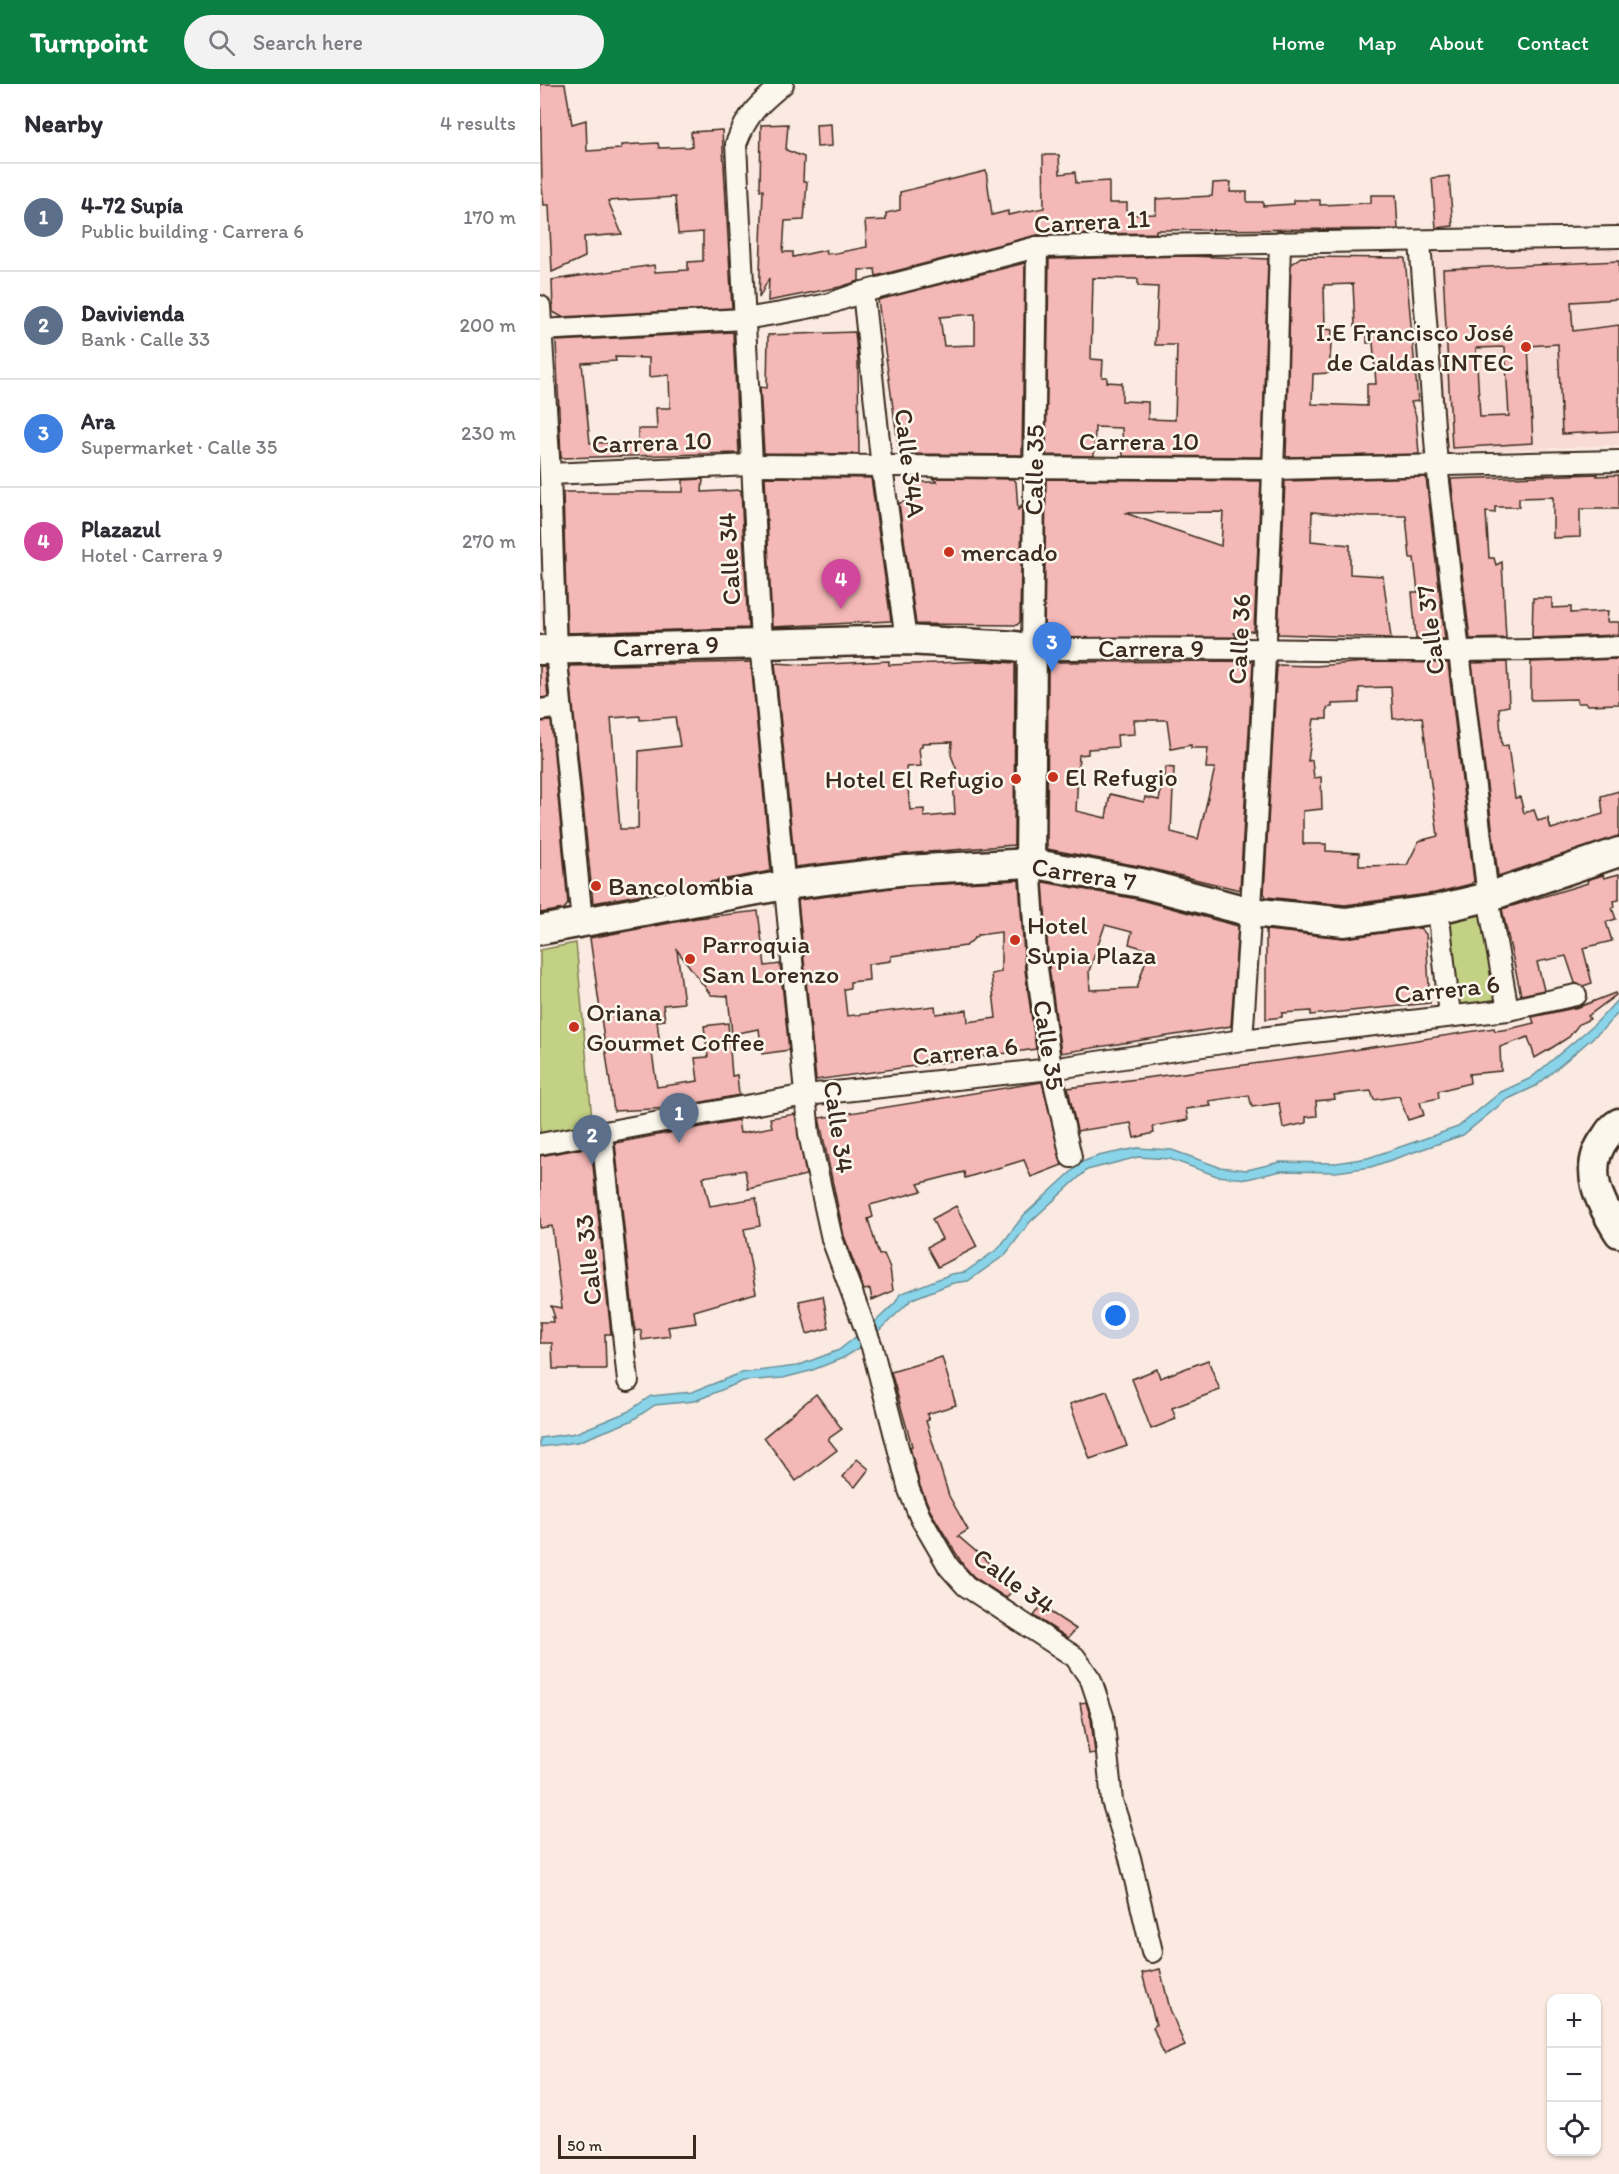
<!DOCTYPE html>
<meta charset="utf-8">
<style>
:root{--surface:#fff;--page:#f2f2f3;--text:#2b2b33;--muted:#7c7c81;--line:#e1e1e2;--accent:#0b8043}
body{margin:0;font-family:Itim,sans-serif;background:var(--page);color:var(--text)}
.controls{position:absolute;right:18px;bottom:18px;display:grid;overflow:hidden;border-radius:12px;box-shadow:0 2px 4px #0004}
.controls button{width:54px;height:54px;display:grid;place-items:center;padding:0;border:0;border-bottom:2px solid var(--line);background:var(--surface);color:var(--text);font:30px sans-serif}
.scale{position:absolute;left:18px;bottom:15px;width:138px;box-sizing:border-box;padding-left:6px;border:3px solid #3b2a1e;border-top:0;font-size:16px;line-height:21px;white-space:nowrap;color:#3b2a1e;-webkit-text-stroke:4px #fbf7ec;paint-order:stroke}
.you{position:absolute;left:576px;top:1232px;width:21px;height:21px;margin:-15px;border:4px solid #fff;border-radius:50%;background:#1a73e8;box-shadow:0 0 0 9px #1a73e833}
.badge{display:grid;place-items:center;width:39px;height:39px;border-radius:50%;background:var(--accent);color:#fff;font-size:20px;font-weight:700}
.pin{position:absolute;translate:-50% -50px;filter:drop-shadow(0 2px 3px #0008)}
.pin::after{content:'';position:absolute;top:32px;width:21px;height:18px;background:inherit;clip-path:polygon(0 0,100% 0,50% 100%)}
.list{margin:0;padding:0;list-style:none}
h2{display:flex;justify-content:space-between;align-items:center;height:78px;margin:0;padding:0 24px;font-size:26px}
h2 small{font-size:20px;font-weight:400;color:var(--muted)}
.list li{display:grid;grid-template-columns:39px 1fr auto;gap:18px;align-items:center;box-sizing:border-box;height:108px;padding:0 24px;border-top:2px solid var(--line)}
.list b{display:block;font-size:22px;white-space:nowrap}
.list p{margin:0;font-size:20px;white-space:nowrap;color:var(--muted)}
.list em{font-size:20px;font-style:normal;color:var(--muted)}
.icon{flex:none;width:33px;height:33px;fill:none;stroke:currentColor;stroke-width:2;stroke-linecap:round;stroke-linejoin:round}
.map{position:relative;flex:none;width:1079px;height:2090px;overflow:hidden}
header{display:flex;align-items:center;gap:36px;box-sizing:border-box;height:84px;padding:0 30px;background:var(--accent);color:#fff}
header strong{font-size:28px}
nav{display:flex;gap:33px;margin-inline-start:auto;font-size:21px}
.search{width:420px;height:54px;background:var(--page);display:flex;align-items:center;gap:15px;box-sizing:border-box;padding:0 21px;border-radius:33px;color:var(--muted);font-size:22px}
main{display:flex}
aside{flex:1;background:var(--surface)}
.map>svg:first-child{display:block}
</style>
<header>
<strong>Turnpoint</strong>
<div class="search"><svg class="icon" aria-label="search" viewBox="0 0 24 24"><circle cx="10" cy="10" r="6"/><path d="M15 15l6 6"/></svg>Search here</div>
<nav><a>Home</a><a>Map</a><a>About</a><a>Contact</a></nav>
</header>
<main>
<aside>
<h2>Nearby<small>4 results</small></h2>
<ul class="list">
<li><span class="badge" style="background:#5c6f8a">1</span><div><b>4-72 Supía</b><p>Public building · Carrera 6</p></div><em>170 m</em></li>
<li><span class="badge" style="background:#5c6f8a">2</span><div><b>Davivienda</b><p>Bank · Calle 33</p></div><em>200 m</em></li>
<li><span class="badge" style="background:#3f7fe0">3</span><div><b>Ara</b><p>Supermarket · Calle 35</p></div><em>230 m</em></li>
<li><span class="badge" style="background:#d1479c">4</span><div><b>Plazazul</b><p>Hotel · Carrera 9</p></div><em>270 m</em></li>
</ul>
</aside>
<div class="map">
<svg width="1079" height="2090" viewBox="0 0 1079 2090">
<rect width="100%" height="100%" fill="#faeae1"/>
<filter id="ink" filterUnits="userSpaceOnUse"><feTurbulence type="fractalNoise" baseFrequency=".0167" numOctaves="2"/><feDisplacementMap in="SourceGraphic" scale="12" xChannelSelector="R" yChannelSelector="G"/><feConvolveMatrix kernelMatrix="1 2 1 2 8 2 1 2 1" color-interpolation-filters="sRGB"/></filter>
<g filter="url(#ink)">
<polygon fill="#f8dbd4" points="885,162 1079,165 1079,361 901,369"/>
<g fill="#c3d185" stroke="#7f7e52" stroke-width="1.5">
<polygon points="945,818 963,914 913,923 903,830"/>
<polygon points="36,859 53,1046 0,1054 0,866"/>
</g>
<polygon fill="#8ad4ea" stroke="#6a9098" stroke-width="1.5" points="1079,914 1079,928 1063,945 996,1002 966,1016 923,1051 831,1083 796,1088 741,1087 707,1095 677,1092 630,1075 598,1073 547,1086 490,1138 465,1171 428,1197 413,1199 372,1215 362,1225 321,1263 303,1274 270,1287 243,1294 203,1297 155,1317 115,1321 91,1337 38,1358 0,1363 0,1354 36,1349 87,1328 111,1312 152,1308 201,1289 257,1282 299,1266 337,1236 355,1219 360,1210 411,1190 425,1188 459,1164 483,1132 518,1100 542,1078 558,1072 597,1064 632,1066 679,1083 707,1086 740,1078 796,1079 828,1074 918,1043 961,1008 991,994 1057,938"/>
<g fill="#f4b8b6" stroke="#3b2a1e" stroke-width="1.5" fill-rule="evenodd">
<polygon points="0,0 25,0 32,40 46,36 47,67 81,65 81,61 118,59 119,64 149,63 152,62 151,48 182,46 192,224 22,233 13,228 12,196 114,181 115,188 148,186 148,178 163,177 163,148 138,150 135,113 68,117 82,150 44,153 45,173 12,188 9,121 4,121 2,103"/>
<polygon points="248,40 246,66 264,73 263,98 267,98 264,136 245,137 243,168 253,168 253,173 286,166 286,170 296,169 327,163 325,137 346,136 346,129 360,126 360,108 446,87 452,131 468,127 468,131 504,124 503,71 519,71 520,90 535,88 536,99 569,97 569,119 587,119 587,131 616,130 616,115 672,112 673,99 691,98 690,108 707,108 707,118 723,118 723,122 754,120 754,116 780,116 780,121 831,119 831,111 856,111 858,145 616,146 616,149 497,151 336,192 335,185 319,186 319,197 300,203 228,217 229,194 219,214 223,106 220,106 221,41"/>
<polygon points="291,40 292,62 277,63 276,41"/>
<polygon points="909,92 913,142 896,144 892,94"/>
<path d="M649,172l79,3 -6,198 -139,-1 -1,-28 -27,-1 -1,29 -48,-1 3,-196zM553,194l45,1v7l20,1 -3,58h22l-2,75 -27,-1v-17l-26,-1v-18l-15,-1v-5h-5l1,-17 -12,-1z"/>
<path d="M761,173l104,1 13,143 -7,1 5,14 3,38 -133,3 5,-193zM813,200l2,42 7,-1v8h5v10l6,-1 3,42h-9v22l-55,-2 1,-30 16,-1 3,-43 -7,-1 -1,-44z"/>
<path d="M1079,177v38l-48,3 2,29 46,-6v106l-57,3 -4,-90 -30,2 5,97 -81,5 -9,-179zM965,263l4,69 -29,1 -4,-69z"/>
<path d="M485,179l-3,192 -120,-1 -3,-3 -21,-151zM435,230v31l-31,1 -4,-29z"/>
<path d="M193,248l6,121 -178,5 -5,-117zM75,273l34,1v19l20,-2 1,33h-14l1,21h-19v13l-48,1 -8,-80 34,-2z"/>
<polygon points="315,248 318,278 319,370 224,369 220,303 227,304 228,251"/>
<polygon points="1058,390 1057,392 1079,391 1079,425 1040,425 1040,453 1013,454 1013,413 979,414 979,423 955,423 955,429 946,428 949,474 954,474 956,481 962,478 966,554 930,555 911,395"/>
<polygon points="225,393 331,394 351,537 232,543"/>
<polygon points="886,393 905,555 876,555 872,508 878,508 874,474 870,474 866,432 821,432 772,428 771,457 810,461 810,490 843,492 851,554 738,550 745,397"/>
<polygon points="392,394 474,395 476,398 478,426 482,421 480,538 477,541 376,540 359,419 369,417 370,398 397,398"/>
<polygon points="163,395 162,408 201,406 208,544 27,549 23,408 143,408 143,396"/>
<path d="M506,395l215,2 -7,150 -20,2 3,4 -193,1zM683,428l-2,34 -96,-33z"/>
<polygon points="993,514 1012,514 1012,524 1031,523 1031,529 1068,527 1067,538 1079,538 1079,551 992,554"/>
<polygon points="1079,575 1079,620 1047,621 1046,619 1037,619 1037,615 991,616 991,578"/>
<path d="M349,577v4l95,-4 31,2 -1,182 -110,9 -109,13 -20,-204 32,2zM412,658l-1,13 8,21 -6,1 2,37 -31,3v-8l-14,1 -4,-43 15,-1 -2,-18 3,-1v-4z"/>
<path d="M713,577l-13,229 -96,-23 -97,-18 1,-187zM594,636h33l4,29 20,-4v3h17l-2,20h9l-17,71 -27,-7 3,-64 -8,-1 -7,33 -14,-3 -1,5 -34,-8 -4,24 -30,-7 3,-56 9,-1v-5l30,-2 -1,-12 18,-1z"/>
<path d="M211,578l20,209 -178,32 -24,-237zM100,632v4l35,-3 5,29 -41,5 -1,78h-18l-9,-111z"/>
<path d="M826,578l82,1 26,218 -3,3 -36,9 -90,12 -79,-8 -2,-4 13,-228 38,1zM851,603l2,32 29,-2 16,119 -19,5 -12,24 -48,1v-13l-33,-2v-7h-23v-33l19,-2 -1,-32 -7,1 -2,-18 -4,1 6,-42h13v-11l5,-1v-3l27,-1v-15z"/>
<polygon points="967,578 969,622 959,624 962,662 968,661 975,714 980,713 984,729 994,726 998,737 1008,734 1011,745 1063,730 1061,712 1079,707 1079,752 958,792 932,579"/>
<polygon points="0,582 5,582 8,613 0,614"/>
<polygon points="11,637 28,820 24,825 0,829 0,638"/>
<polygon points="1079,790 1079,816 1074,817 1075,823 1072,824 1076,835 1066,838 1072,857 1043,864 1052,899 1043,902 1035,899 1026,872 997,878 1004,906 981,911 962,825 1048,799 1047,796 1063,791 1064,794"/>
<path d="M479,796l6,90 11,79 -220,31 -18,-180 109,-14zM461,848v40l-10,2 5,44 -28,4 -1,-12 -31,4 -1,-8 -88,10 -3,-27 6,-1v-6l19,-2 -1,-16 23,-3v-5l75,-10 12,-11z"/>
<path d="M503,798l94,17 101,27 -7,100 -170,27 -12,-86zM565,841l27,7 -3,12 20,6 -12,38 -47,2 -1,-19z"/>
<polygon points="218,827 225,882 240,880 249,966 222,970 219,945 192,950 188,912 171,911 137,866 144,919 123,921 125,936 117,937 121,968 112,969 117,1003 158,997 155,974 168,973 164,942 188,939 192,992 197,991 199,1011 131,1024 74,1027 50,854 157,834"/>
<polygon points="880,844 886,850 890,919 771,931 771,927 742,929 742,933 726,935 726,846 804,854"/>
<polygon points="1075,909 1076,911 1048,932 1050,935 1039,940 1029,953 1010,965 995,974 988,953 960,963 961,987 929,990 930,999 898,1007 899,1014 880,1018 884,1031 868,1036 859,1012 834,1016 831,1007 794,1011 795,1015 776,1017 777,1032 766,1033 766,1039 743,1044 739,1019 712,1023 709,1011 669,1017 671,1022 646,1025 648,1036 613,1042 614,1049 594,1054 591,1039 537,1047 528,1004 781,971 954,944 955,947 969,945 994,939 992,933 1039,923"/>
<polygon points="502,998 522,1081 491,1093 484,1076 425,1094 424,1088 378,1100 382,1107 330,1121 333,1133 328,1135 339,1171 344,1170 350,1184 353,1207 332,1216 330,1205 324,1206 304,1152 279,1034"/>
<polygon points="255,1030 266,1091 208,1105 205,1086 163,1093 170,1122 216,1114 220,1142 204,1145 216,1209 154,1227 156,1239 128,1243 130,1252 102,1256 101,1246 95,1247 75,1059 198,1036 200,1049 232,1043 230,1034"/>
<polygon points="51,1063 71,1250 65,1250 66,1285 13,1285 12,1259 0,1259 0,1238 13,1238 12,1233 15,1234 11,1222 22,1224 12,1142 0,1144 0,1072"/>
<polygon points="416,1122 437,1163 398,1183 387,1163 402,1155 392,1135"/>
<polygon points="283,1212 289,1244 267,1250 259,1217"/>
<polygon points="402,1273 416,1321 387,1330 389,1336 386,1337 409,1412 428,1446 418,1452 476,1502 466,1514 434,1493 423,1481 391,1428 380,1402 370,1363 372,1362 351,1288"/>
<polygon points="668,1276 680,1306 632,1324 636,1335 611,1345 592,1295 617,1285 620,1294"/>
<polygon points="567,1307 587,1362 550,1375 530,1320"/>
<polygon points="276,1310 302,1345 288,1355 297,1366 256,1397 224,1353"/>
<polygon points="317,1375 329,1385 315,1403 303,1393"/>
<polygon points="501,1522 536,1545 528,1554 494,1532"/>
<polygon points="546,1618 551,1635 555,1669 549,1670 540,1619"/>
<polygon points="620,1885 630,1925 645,1962 624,1971 613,1943 616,1941 602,1889"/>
</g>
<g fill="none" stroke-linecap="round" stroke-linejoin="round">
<g stroke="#3b2a1e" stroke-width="24">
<g id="minor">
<path d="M243,0c-24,20 -36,30 -47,60l25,499 48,491 23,105 40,108 37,143 11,27 29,50 17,19 109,71 16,23 12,36 9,85 18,57 22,94"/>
<polyline points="880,158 897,381 948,813 968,926"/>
<path d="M497,163l-5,403c195,-6 391,7 587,-3"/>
<polyline points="323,208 342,384 366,556"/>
<polyline points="0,222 10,390 16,567 42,838"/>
<polyline points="0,246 204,235 241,229 288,220 323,208 497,163 1079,153"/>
<polyline points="10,390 210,381 735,385 1079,377"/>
<polyline points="0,626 21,623"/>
<polyline points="490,779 497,884 511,985 531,1073"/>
<polyline points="898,825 910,931"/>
<path d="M702,956c19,-266 32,-532 38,-798"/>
<polyline points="62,1050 88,1297"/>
<polyline points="0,1060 266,1011 511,985 702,956 968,926 1036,911"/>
</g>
</g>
<g stroke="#3b2a1e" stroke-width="33">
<g id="secondary">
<polyline points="0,566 366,556 475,562 492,566 490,779"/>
<polyline points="0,846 245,801 366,786 490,779 601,799 711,828 805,838 898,825 948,813 1079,768"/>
<path d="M1079,1039c-6,3 -9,8 -13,14 -25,32 -6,66 13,96"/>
</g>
</g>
<use href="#minor" stroke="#fbf7ec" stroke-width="20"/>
<use href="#secondary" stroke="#fbf7ec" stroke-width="28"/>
</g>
</g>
<g fill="#c8321e" stroke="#fbf7ec" stroke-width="2">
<circle cx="986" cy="263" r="6"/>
<circle cx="409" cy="468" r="6"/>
<circle cx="513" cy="693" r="6"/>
<circle cx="476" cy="695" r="6"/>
<circle cx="56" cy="802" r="6"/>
<circle cx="475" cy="856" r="6"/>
<circle cx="150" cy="875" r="6"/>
<circle cx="34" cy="943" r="6"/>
</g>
<g text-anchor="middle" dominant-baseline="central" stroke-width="5" stroke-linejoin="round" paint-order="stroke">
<g font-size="26" fill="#3b2a1e" stroke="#fbf7ec">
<text transform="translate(552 137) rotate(-3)">Carrera 11</text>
<text x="599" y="357">Carrera 10</text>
<text transform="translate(112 358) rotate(-2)">Carrera 10</text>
<text transform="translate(370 379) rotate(83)">Calle 34A</text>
<text transform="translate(494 386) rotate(-89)">Calle 35</text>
<text transform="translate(189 475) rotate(-93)">Calle 34</text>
<text transform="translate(890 546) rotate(-97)">Calle 37</text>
<text transform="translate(699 555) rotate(-87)">Calle 36</text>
<text transform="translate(126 562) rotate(-2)">Carrera 9</text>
<text x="611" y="564">Carrera 9</text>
<text transform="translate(544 790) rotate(9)">Carrera 7</text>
<text transform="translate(907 905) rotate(-6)">Carrera 6</text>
<text transform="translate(509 961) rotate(81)">Calle 35</text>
<text transform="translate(425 967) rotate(-6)">Carrera 6</text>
<text transform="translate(299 1043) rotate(82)">Calle 34</text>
<text transform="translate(48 1176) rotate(-96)">Calle 33</text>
<text transform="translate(474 1497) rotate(36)">Calle 34</text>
</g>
<g font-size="26" fill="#3b2a1e" stroke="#fbf7ec" text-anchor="start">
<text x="974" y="248" text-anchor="end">I.E Francisco José<tspan x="974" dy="30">de Caldas INTEC</tspan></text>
<text x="421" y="468">mercado</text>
<text x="525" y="693">El Refugio</text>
<text x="464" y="695" text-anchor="end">Hotel El Refugio</text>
<text x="68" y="802">Bancolombia</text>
<text x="487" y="841">Hotel<tspan x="487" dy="30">Supia Plaza</tspan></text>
<text x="162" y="860">Parroquia<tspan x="162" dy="30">San Lorenzo</tspan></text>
<text x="46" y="928">Oriana<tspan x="46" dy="30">Gourmet Coffee</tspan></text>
</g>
</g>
</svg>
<div class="controls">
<button>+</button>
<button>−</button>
<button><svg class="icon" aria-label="locate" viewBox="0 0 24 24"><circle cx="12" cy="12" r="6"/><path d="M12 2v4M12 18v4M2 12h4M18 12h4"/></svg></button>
</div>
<div class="scale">50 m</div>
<div class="you"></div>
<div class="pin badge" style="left:139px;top:1059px;background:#5c6f8a">1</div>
<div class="pin badge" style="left:52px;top:1081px;background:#5c6f8a">2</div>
<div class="pin badge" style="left:512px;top:588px;background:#3f7fe0">3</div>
<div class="pin badge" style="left:301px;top:525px;background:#d1479c">4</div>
</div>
</main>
